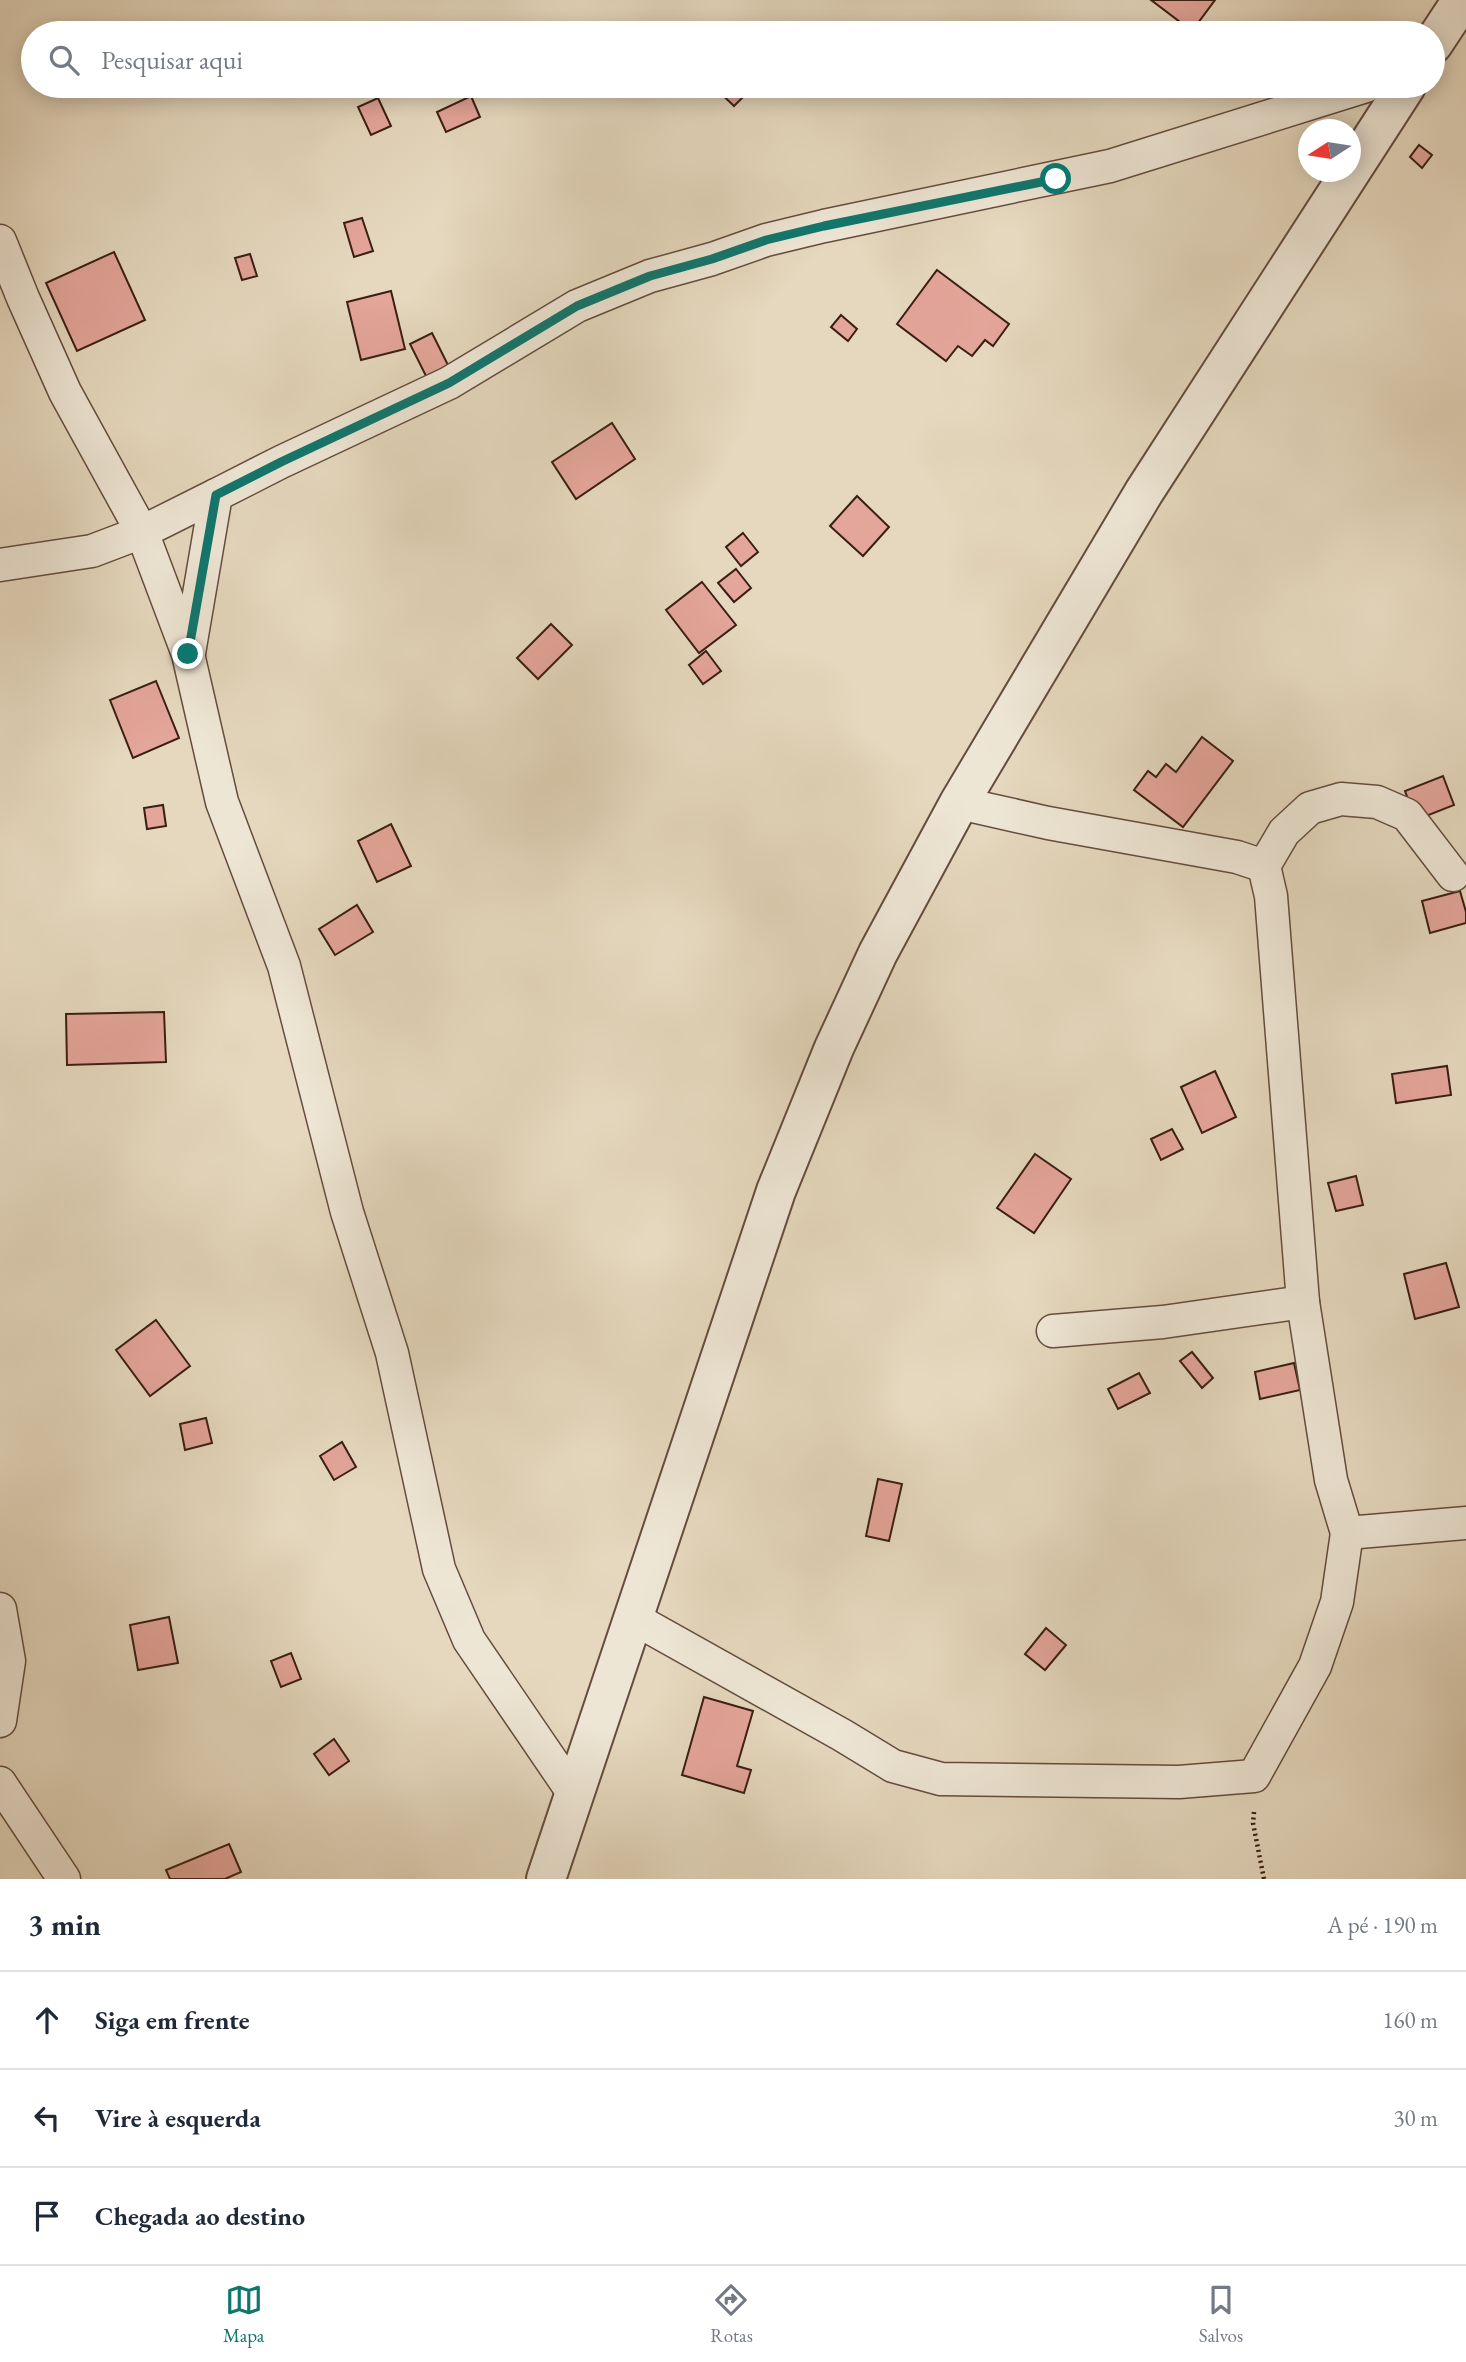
<!DOCTYPE html>
<html lang="pt">
<meta charset="utf-8">
<style>
:root{--surface:#fff;--page:#f2f2f3;--text:#1f2937;--muted:#747a83;--line:#e0e1e3;--accent:#0f766e}
body{margin:0;font-family:"EB Garamond",serif;background:var(--page);color:var(--text)}
.compass{position:absolute;left:1298px;top:119px;width:63px;height:63px;border-radius:50%;background:var(--surface);box-shadow:0 4px 18px #0003;rotate:258deg}
.stop{position:absolute;width:21px;height:21px;margin:-16px;border:5px solid #0f766e;border-radius:50%;background:#fff}
.stop.end{background:#0f766e;border-color:#fff;box-shadow:0 2px 7px #0008}
.list{margin:0;padding:0;list-style:none}
h2{display:flex;justify-content:space-between;align-items:center;height:91px;margin:0;padding:0 28px;font-size:30px}
h2 small{font-size:23px;font-weight:400;color:var(--muted)}
.list li{display:grid;grid-template-columns:46px 1fr auto;gap:21px;align-items:center;box-sizing:border-box;height:98px;padding:0 28px;border-top:2px solid var(--line)}
.list b{display:block;font-size:26px;white-space:nowrap}
.list em{font-size:23px;font-style:normal;color:var(--muted)}
.icon{flex:none;width:38px;height:38px;fill:none;stroke:currentColor;stroke-width:2;stroke-linecap:round;stroke-linejoin:round}
.map{position:relative;flex:none;width:1466px;height:1879px;overflow:hidden}
.search{position:absolute;background:var(--surface);box-shadow:0 4px 18px #0003;left:21px;right:21px;top:21px;height:77px;display:flex;align-items:center;gap:18px;box-sizing:border-box;padding:0 24px;border-radius:38px;color:var(--muted);font-size:26px}
.sheet{height:385px;background:var(--surface)}
nav{display:flex;justify-content:space-around;align-items:center;box-sizing:border-box;height:98px;border-top:2px solid var(--line);background:var(--surface);font-size:19px;color:var(--muted)}
nav a{display:grid;justify-items:center;gap:4px}
nav .on{color:var(--accent)}
.map>svg:first-child{display:block}
</style>
<div class="map">
<svg width="1466" height="1879" viewBox="0 0 1466 1879">
<rect width="100%" height="100%" fill="#e5d8be"/>
<filter id="stains"><feTurbulence type="fractalNoise" baseFrequency=".00286" numOctaves="4"/><feColorMatrix values="0 0 0 0 .2 0 0 0 0 .09 0 0 0 0 .02 0 0 0 .5 -.17"/></filter>
<radialGradient id="worn" r=".72"><stop offset=".6" stop-color="#630" stop-opacity="0"/><stop offset="1" stop-color="#630" stop-opacity=".3"/></radialGradient>
<g fill="#e4a59a" stroke="#3a1e13" stroke-width="2">
<polygon points="1151,0 1215,0 1192,31"/>
<polygon points="713,86 750,86 752,88 734,106"/>
<polygon points="471,96 480,117 446,132 437,112"/>
<polygon points="378,98 391,126 371,135 358,107"/>
<polygon points="1419,145 1432,155 1422,168 1410,157"/>
<polygon points="362,218 373,251 354,257 344,223"/>
<polygon points="114,252 145,320 77,351 46,283"/>
<polygon points="250,254 257,276 242,280 235,258"/>
<polygon points="937,270 1009,324 993,346 985,340 972,356 958,346 946,361 897,324"/>
<polygon points="391,291 405,349 361,360 347,302"/>
<polygon points="841,315 857,329 848,341 831,327"/>
<polygon points="432,333 450,369 428,380 410,344"/>
<polygon points="612,423 635,459 576,499 552,462"/>
<polygon points="857,496 889,527 863,556 830,526"/>
<polygon points="743,533 758,552 741,566 726,547"/>
<polygon points="736,569 751,588 734,602 718,583"/>
<polygon points="702,582 736,625 699,653 666,610"/>
<polygon points="551,624 572,645 538,679 517,658"/>
<polygon points="706,651 721,671 703,684 689,665"/>
<polygon points="156,681 179,738 133,758 110,700"/>
<polygon points="1202,737 1233,761 1183,827 1134,790 1148,771 1156,777 1166,764 1176,772"/>
<polygon points="1443,776 1454,805 1416,820 1405,791"/>
<polygon points="163,805 166,826 147,829 144,808"/>
<polygon points="391,824 411,866 377,882 358,841"/>
<polygon points="1460,891 1466,912 1466,923 1430,933 1422,901"/>
<polygon points="357,905 373,932 335,955 319,929"/>
<polygon points="164,1012 166,1062 67,1065 66,1014"/>
<polygon points="1447,1066 1451,1095 1396,1103 1392,1074"/>
<polygon points="1215,1071 1236,1117 1202,1133 1181,1087"/>
<polygon points="1172,1129 1183,1149 1161,1160 1151,1139"/>
<polygon points="1035,1154 1071,1179 1034,1233 997,1208"/>
<polygon points="1356,1176 1363,1205 1336,1211 1328,1183"/>
<polygon points="1446,1263 1459,1307 1415,1319 1404,1274"/>
<polygon points="156,1320 190,1366 150,1396 116,1350"/>
<polygon points="1192,1352 1213,1378 1202,1388 1180,1361"/>
<polygon points="1294,1363 1300,1390 1260,1399 1255,1372"/>
<polygon points="1139,1373 1150,1393 1118,1409 1108,1389"/>
<polygon points="206,1418 212,1443 185,1450 180,1424"/>
<polygon points="342,1442 356,1467 334,1480 320,1456"/>
<polygon points="878,1479 902,1484 889,1541 866,1536"/>
<polygon points="169,1617 178,1663 138,1670 130,1625"/>
<polygon points="1046,1628 1066,1645 1045,1670 1025,1654"/>
<polygon points="291,1653 301,1679 281,1687 271,1661"/>
<polygon points="704,1697 753,1711 737,1766 751,1770 744,1793 682,1775"/>
<polygon points="334,1739 349,1761 329,1775 314,1754"/>
<polygon points="229,1844 241,1872 225,1879 170,1879 166,1870"/>
</g>
<g fill="none" stroke-linecap="round" stroke-linejoin="round">
<g stroke="#654c3e" stroke-width="35">
<g id="minor">
<polyline points="0,241 23,298 65,392 142,532 188,654 222,802 284,966 347,1212 392,1353 439,1569 469,1640 574,1794"/>
<polyline points="0,565 92,551 142,532 216,495"/>
<polyline points="189,653 216,495 281,462 449,383 577,306 650,276 712,259 766,240 824,226 1110,166 1366,86"/>
<polyline points="1264,866 1284,832 1310,808 1341,799 1377,802 1407,815 1453,875"/>
<polyline points="1053,1331 1163,1322 1303,1302"/>
<polyline points="1347,1533 1466,1523"/>
<polyline points="0,1609 9,1661 0,1721"/>
<polyline points="633,1618 842,1735 893,1766 941,1779 1179,1782 1254,1776 1315,1666 1337,1602 1347,1533 1331,1480 1303,1302 1271,896 1264,866 1237,857 1048,823 959,803"/>
<polyline points="0,1783 64,1879"/>
</g>
</g>
<g stroke="#654c3e" stroke-width="42">
<g id="tertiary">
<polyline points="1433,44 1462,0"/>
<polyline points="546,1879 776,1191 834,1048 878,953 959,803 1144,492 1406,86"/>
</g>
</g>
<polyline stroke="#3a1e13" stroke-width="4.5" stroke-dasharray="2 3.5" stroke-linecap="butt" points="1254,1812 1253,1823 1264,1879"/>
<use href="#minor" stroke="#eee6d5" stroke-width="32"/>
<use href="#tertiary" stroke="#eee6d5" stroke-width="38"/>
</g>
<g fill="none" stroke-linecap="round" stroke-linejoin="round">
<polyline stroke="#0f766e" stroke-width="9" points="188,654 216,495 281,462 449,383 577,306 650,276 712,259 766,240 824,226 1056,179"/>
</g>
<rect width="100%" height="100%" filter="url(#stains)"/>
<rect width="100%" height="100%" fill="url(#worn)"/>
</svg>
<svg class="compass" viewBox="-18 -18 36 36"><path d="M0-13l5 13h-10z" fill="#e53935"/><path d="M0 13l5-13h-10z" fill="#747a83"/></svg>
<div class="stop" style="left:1056px;top:179px"></div>
<div class="stop end" style="left:188px;top:654px"></div>
<div class="search"><svg class="icon" aria-label="search" viewBox="0 0 24 24"><circle cx="10" cy="10" r="6"/><path d="M15 15l6 6"/></svg>Pesquisar aqui</div>
</div>
<section class="sheet">
<h2>3 min<small>A pé · 190 m</small></h2>
<ul class="list">
<li><svg class="icon" aria-label="ahead" viewBox="0 0 24 24"><path d="M12 20V5M6 11l6-6 6 6"/></svg><div><b>Siga em frente</b></div><em>160 m</em></li>
<li><svg class="icon" aria-label="left" viewBox="0 0 24 24"><path d="M17 20v-9H6M10 6l-5 5 5 5"/></svg><div><b>Vire à esquerda</b></div><em>30 m</em></li>
<li><svg class="icon" aria-label="arrive" viewBox="0 0 24 24"><path d="M6 21V4h12l-3 4 3 4H6"/></svg><div><b>Chegada ao destino</b></div></li>
</ul>
</section>
<nav>
<a class="on"><svg class="icon" aria-label="map" viewBox="0 0 24 24"><path d="M3 6l6-2 6 2 6-2v14l-6 2-6-2-6 2zM9 4v14M15 6v14"/></svg>Mapa</a>
<a><svg class="icon" aria-label="directions" viewBox="0 0 24 24"><path d="M12 3l9 9-9 9-9-9zM9 14v-3h6M13 9l2 2-2 2"/></svg>Rotas</a>
<a><svg class="icon" aria-label="saved" viewBox="0 0 24 24"><path d="M7 4h10v16l-5-4-5 4z"/></svg>Salvos</a>
</nav>
